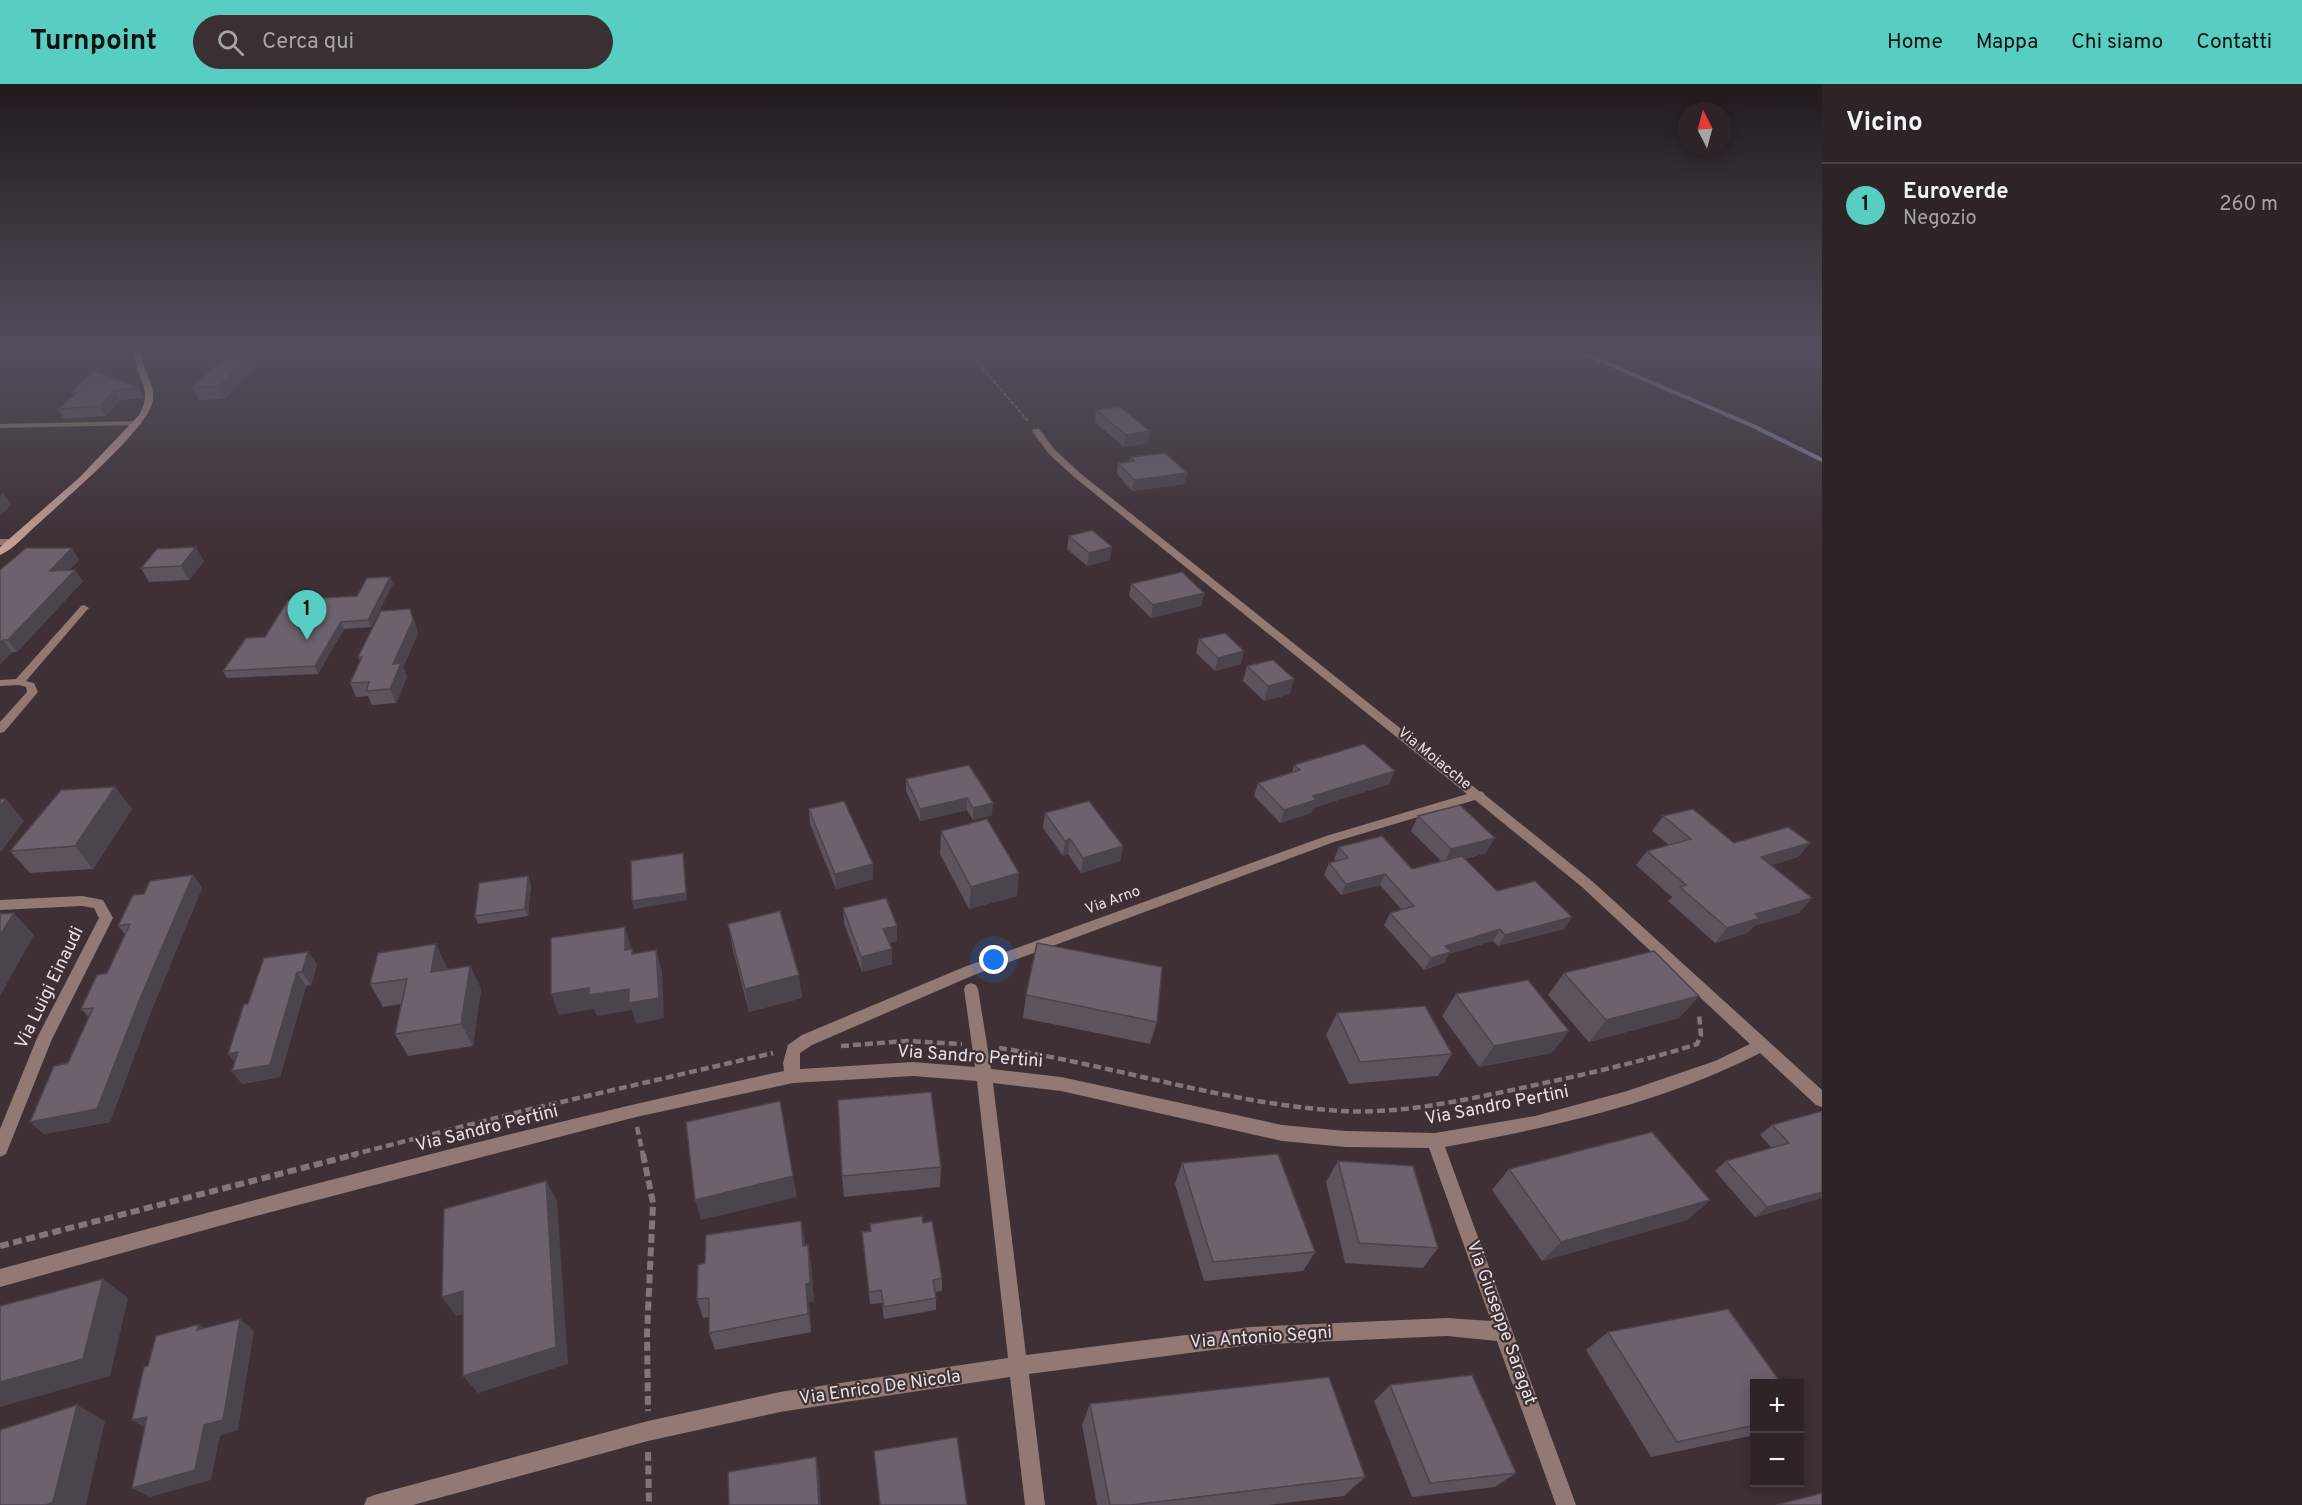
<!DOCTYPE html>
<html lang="it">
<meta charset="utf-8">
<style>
:root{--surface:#2e2428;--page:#3a3034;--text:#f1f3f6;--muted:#a7a4a8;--line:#494145;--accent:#57cec1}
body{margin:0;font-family:Overpass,sans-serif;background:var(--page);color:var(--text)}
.controls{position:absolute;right:18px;bottom:18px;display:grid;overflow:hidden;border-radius:0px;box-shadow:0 3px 15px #0003}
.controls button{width:54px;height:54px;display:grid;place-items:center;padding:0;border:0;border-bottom:2px solid var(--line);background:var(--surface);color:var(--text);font:30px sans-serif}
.compass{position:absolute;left:1678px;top:18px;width:54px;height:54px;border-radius:50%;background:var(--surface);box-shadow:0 3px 15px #0003;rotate:354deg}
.you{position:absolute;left:994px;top:876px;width:21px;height:21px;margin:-15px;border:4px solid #fff;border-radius:50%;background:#1a73e8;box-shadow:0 0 0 9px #1a73e833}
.badge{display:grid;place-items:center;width:39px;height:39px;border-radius:50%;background:var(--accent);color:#111;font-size:20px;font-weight:700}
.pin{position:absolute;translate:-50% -50px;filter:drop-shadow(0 2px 3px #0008)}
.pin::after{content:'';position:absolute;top:32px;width:21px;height:18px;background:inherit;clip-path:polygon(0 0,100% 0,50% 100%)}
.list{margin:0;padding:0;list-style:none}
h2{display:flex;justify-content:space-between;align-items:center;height:78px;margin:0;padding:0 24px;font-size:26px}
h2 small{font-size:20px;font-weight:400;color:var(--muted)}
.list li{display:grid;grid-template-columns:39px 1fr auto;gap:18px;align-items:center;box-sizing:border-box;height:84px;padding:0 24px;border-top:2px solid var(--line)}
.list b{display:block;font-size:22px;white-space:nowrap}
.list p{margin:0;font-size:20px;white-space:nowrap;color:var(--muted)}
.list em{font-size:20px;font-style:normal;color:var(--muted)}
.icon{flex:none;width:33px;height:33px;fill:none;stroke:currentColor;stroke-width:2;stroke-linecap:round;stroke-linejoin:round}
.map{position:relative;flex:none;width:1822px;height:1421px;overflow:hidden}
header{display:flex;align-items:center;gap:36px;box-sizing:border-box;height:84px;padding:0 30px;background:var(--accent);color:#111}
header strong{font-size:28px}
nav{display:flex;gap:33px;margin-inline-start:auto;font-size:21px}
.search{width:420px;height:54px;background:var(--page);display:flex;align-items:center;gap:15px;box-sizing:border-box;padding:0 21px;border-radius:33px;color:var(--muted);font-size:22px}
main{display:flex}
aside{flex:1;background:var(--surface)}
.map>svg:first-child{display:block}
</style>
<header>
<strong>Turnpoint</strong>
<div class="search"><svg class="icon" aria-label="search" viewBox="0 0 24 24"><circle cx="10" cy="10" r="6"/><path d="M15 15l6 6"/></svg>Cerca qui</div>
<nav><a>Home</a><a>Mappa</a><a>Chi siamo</a><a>Contatti</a></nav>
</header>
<main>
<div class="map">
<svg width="1822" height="1421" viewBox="0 0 1822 1421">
<rect width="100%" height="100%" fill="#3e3035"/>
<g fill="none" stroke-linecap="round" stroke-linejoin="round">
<polyline stroke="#847d9d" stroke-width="4" points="1578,267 1751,341 1822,376"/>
<polyline stroke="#82767a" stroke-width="2" stroke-dasharray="4 1.5" stroke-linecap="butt" points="968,267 1028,337"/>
<g stroke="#82767a" stroke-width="4.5" stroke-dasharray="8 4" stroke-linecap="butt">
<polyline points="841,962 906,957 962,960"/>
<path d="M999,964c115,17 227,56 343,63 59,3 117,-10 175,-22 60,-13 121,-26 180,-45l4,-9 -2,-21"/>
<polyline points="637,1043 643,1071"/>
<polyline points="351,1071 531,1025 773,969"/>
</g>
<g stroke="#82767a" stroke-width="6" stroke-dasharray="9 4.5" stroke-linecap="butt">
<polyline points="643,1070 653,1119 647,1250 648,1327"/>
<polyline points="0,1162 357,1070"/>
<polyline points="648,1368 649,1421"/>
</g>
<g fill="#927973" fill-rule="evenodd">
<polygon points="141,337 141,341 138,341 0,344 0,340"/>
<path d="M1033,345h6l16,21 25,23 399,318 4,1 2,3 107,86 230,209v17l-6,-2 -56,-52c-98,50 -207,74 -315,94l131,358h-20l-59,-164 -50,-5 -197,9 -221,29 16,131h-20l-15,-128 -230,35 -132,29 -235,64h-49l3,-7 7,-3 274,-74 132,-29 228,-34 -31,-277 -64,-5 -120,7 -157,34 -399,104 -237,66v-18c260,-71 521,-142 784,-198l-1,-8 5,-18 14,-10 162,-68 362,-131 141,-42 -393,-317 -25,-23 -17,-23zM1475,716l107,87 168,157 -35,17 -88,30 -92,25 -100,17 -89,-2 -64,-6 -221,-48 -70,-8 -13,-80 -2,-4 -5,-2 -5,2 -2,4 11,78 -62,-5 -113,7v-16l12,-8 162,-70 360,-133zM993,999l68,8 221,50 64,6 83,1 62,173 -44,-3 -197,9 -224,28z"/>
<polygon points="0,455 12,455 16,458 12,461 0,461"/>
<polygon points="84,521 89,524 87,526 26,597 34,599 38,608 4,648 0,649 0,638 27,608 26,603 19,601 0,602 0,596 16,595 81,522"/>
<polygon points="82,812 103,816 113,834 52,955 6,1070 0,1073 0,1045 37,954 99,834 94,824 82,822 0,826 0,816"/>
</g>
<path fill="#c69f96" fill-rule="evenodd" d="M135,267h6c0,18 17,36 11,53 -8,28 -89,97 -113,119 -12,10 -25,26 -39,32v-8l80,-70 59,-62c16,-28 -5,-36 -4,-64z"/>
</g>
<g fill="#5d535d">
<polygon points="258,281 225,315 199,316 192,303"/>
<polygon points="137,302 143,312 142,314 120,316 106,332 64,335 58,325 73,312 72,308"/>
<polygon points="1096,326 1150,347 1148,359 1124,363 1095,338"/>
<polygon points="1130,373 1187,389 1184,400 1132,407 1117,390 1118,379 1129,378"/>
<polygon points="1069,452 1110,476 1087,482 1067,465"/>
<polygon points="79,476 69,486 83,497 17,568 12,568 0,580 0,486"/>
<polygon points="204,477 189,496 149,498 141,484"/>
<polygon points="390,493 393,500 371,543 344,545 318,590 227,594 223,587 357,512"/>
<polygon points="1131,500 1204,509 1201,522 1151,534 1129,512"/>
<polygon points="410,525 415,539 418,550 403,583 407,593 396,619 372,621 368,612 356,613 350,599 360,577 358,573"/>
<polygon points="1199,555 1241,580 1215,587 1196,569"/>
<polygon points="1247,582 1290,610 1264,617 1243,597"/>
<polygon points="969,681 992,731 973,736 967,726 920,737 906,707 906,695"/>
<polygon points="1294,681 1389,700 1313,724 1311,729 1280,739 1254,712 1258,699 1292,688"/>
<polygon points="132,725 93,785 30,789 10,767"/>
<polygon points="809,725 873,780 873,795 836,805 810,740"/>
<polygon points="1045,729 1123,762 1120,777 1081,789 1068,770 1063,772 1043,744"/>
<polygon points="1418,732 1486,769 1465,775 1497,807 1564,845 1498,862 1493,857 1449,870 1444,879 1424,886 1384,841 1390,829 1402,826 1380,801 1341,811 1324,791 1329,779 1336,777 1334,775 1339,763 1412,785 1441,777 1411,747"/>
<polygon points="1663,732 1734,759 1810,759 1798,773 1771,781 1812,814 1799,829 1754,842 1747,849 1715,859 1668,817 1672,813 1636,781 1647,767 1669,761 1652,747"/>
<polygon points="941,747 1017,812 969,825 940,770"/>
<polygon points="193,791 202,804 150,930 110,1038 44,1050 30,1038 68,979 89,933 81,925 107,889 125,850 118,842 144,810"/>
<polygon points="528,792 531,800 528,832 478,840 475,832"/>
<polygon points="843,824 897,842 897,857 889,859 892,865 892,880 862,888 844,839"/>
<polygon points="728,840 802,914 749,928 732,862"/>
<polygon points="308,868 317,881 311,901 306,902 280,993 242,1000 232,987 235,978 228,970 248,920"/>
<polygon points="470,882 481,905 473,962 408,972 395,950 401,920 383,923 370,900 447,883 447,886"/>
<polygon points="1564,889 1699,912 1679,934 1589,958 1548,911"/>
<polygon points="1456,910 1552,969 1479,983 1442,932"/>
<polygon points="1026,911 1157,938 1150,960 1023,934"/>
<polygon points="1337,929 1452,970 1438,992 1349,1000 1326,951"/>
<polygon points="1822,1027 1822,1114 1755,1133 1715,1087 1726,1077 1772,1064 1760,1051 1772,1041"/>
<polygon points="1338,1077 1438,1164 1423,1184 1345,1179 1326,1098"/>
<polygon points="1182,1079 1315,1168 1303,1187 1204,1197 1175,1100"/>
<polygon points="941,1083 940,1103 844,1113 842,1092"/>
<polygon points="1509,1085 1710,1116 1687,1136 1542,1177 1492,1106"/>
<polygon points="801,1137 805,1162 808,1161 811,1181 814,1217 809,1218 811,1248 715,1266 709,1249 709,1233 703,1234 697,1215 705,1179"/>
<polygon points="923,1139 942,1194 942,1207 935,1208 936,1214 936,1226 884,1235 882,1219 870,1220 862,1148 870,1147 870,1140"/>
<polygon points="1608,1248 1755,1299 1755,1351 1651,1373 1586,1266"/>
<polygon points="1390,1301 1516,1389 1495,1403 1412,1413 1374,1317"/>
<polygon points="1090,1320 1365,1393 1344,1412 1268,1421 1097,1421 1082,1341"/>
</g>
<g fill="#4c444c">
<polygon points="253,268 258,281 225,315 219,302"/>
<polygon points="137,302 143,312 142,314 137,304"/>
<polygon points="115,306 120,316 106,332 100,322"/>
<polygon points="1150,347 1148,359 1124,363 1126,351"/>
<polygon points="1187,389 1184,400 1132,407 1134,396"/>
<polygon points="3,408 11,421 0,432 0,412"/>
<polygon points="196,463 204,477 189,496 181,482"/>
<polygon points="1112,463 1110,476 1087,482 1089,469"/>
<polygon points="72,464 79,476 58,499 50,487"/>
<polygon points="75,486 83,497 17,568 8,556"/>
<polygon points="390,493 393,500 371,543 368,536"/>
<polygon points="1204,509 1201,522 1151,534 1153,521"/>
<polygon points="410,525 415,539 418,550 403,583 407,593 396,619 390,605 393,580"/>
<polygon points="341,538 344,545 318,590 315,582"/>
<polygon points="3,556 12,568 0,580 0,559"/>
<polygon points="1244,567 1241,580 1215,587 1218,574"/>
<polygon points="1294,595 1290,610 1264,617 1268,602"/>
<polygon points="1395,687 1389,700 1313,724 1311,729 1280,739 1284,726 1313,712"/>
<polygon points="115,703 132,725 93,785 75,762"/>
<polygon points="967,714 967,726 920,737 920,725"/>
<polygon points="6,715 24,737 0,769 0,722"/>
<polygon points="993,719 992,731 973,736 973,724"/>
<polygon points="1495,754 1486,769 1444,780 1451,765"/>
<polygon points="1070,755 1068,770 1063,772 1065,757"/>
<polygon points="1810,759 1798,773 1749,788 1761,773"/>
<polygon points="1123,762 1120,777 1081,789 1083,774"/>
<polygon points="683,769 684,776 687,816 634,825 632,817"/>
<polygon points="873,780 873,795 836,805 835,790"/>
<polygon points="1019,789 1017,812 969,825 971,803"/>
<polygon points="1385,790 1380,801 1341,811 1346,800"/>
<polygon points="193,791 202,804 150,930 110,1038 44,1050 30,1038 139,917"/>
<polygon points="528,792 531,800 528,832 525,825"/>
<polygon points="1812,814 1799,829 1754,842 1747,849 1715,859 1727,844 1755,830"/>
<polygon points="14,829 34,851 0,912 0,851"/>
<polygon points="1572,833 1564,845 1498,862 1505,851"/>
<polygon points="897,842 897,857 884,860 883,845"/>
<polygon points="625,843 631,864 631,887 625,866"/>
<polygon points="1500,845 1493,857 1449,870 1444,879 1424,886 1431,874 1445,862"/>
<polygon points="436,860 447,883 442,910 431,888"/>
<polygon points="892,865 892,880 862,888 861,873"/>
<polygon points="656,866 662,887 664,934 636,940 632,926 597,932 594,925 559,931 551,910 589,904"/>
<polygon points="308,868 317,881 311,901 302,888"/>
<polygon points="470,882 481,905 473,962 461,940"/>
<polygon points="297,888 306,902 280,993 242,1000 232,987"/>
<polygon points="799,891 802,914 749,928 745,905"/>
<polygon points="1699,912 1679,934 1589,958 1606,936"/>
<polygon points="1569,947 1552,969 1479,983 1494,962"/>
<polygon points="238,968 238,983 228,970"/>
<polygon points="793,1092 797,1113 701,1136 695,1116"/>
<polygon points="546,1097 557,1117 568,1280 478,1309 463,1292"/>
<polygon points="1822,1108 1822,1114 1755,1133 1767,1123"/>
<polygon points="1710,1116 1687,1136 1542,1177 1561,1158"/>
<polygon points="801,1137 805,1156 806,1181 803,1162"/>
<polygon points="808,1161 811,1181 814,1217 809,1218 811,1248 808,1230 806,1200"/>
<polygon points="103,1195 128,1214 110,1292 0,1323 0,1298"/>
<polygon points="463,1207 477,1226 456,1232 442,1213"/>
<polygon points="240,1235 254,1247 238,1346 220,1352 211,1396 150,1413 132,1404"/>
<polygon points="199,1240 214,1252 197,1246"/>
<polygon points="77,1321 105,1337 86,1421 46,1421"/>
<polygon points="147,1333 150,1347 132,1336"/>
<polygon points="816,1373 819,1388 821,1421 819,1421"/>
</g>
<g fill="#6c616c" stroke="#4c444c" stroke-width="1.5">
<polygon points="231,267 252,267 253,268 219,302 192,303"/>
<polygon points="93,287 137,302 137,304 115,306 100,322 58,325 78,308 72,308"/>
<polygon points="1120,323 1150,347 1126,351 1096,326"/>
<polygon points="1165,369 1187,389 1134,396 1118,379 1134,377 1130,373"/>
<polygon points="1092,446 1112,463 1089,469 1069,452"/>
<polygon points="196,463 181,482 141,484 157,465"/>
<polygon points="26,464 72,464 50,487 75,486 8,556 3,556 0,559 0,486"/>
<polygon points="1182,488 1204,509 1153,521 1131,500"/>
<polygon points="390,493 368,536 341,538 315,582 223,587 246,554 265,553 288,516 357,512 367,494"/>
<polygon points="410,525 413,536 393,580 401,579 390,605 366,607 369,598 350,599 362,573 358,573 381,527"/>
<polygon points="1225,549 1244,567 1218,574 1199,555"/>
<polygon points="1273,576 1294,595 1268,602 1247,582"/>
<polygon points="1364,660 1395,687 1313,712 1316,716 1284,726 1258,699 1300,686 1294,681"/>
<polygon points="969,681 993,719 973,724 967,714 920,725 906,695"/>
<polygon points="115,703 75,762 10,767 61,706"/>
<polygon points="0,715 6,715 0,722"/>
<polygon points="844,717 873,780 835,790 809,725"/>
<polygon points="1089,717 1123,762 1083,774 1070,755 1065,757 1045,729"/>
<polygon points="1460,721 1495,754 1451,765 1418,732"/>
<polygon points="1693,725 1734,759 1788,743 1810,759 1761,773 1812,814 1755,830 1760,834 1727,844 1680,803 1686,801 1647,767 1691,755 1663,732"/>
<polygon points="987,735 1019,789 971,803 941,747"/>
<polygon points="1382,752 1412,785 1462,772 1497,807 1535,797 1572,833 1505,851 1500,845 1445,862 1451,868 1431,874 1390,829 1414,822 1385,790 1346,800 1329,779 1348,774 1339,763"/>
<polygon points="683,769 686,809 632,817 631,777"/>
<polygon points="193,791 139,917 97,1025 30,1038 54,982 68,979 93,924 81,925 97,891 107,889 130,840 118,842 133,811 144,810 150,797"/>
<polygon points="528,792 525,825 475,832 479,799"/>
<polygon points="886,814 897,842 883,845 892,865 861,873 843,824"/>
<polygon points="780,827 799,891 745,905 728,840"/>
<polygon points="14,829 0,851 0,830"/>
<polygon points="625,843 625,866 632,865 632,870 656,866 659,914 629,919 629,905 589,911 589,904 551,910 551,854"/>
<polygon points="1037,859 1162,883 1157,938 1026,911"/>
<polygon points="436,860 431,888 470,882 461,940 395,950 407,895 370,900 378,869"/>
<polygon points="1654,867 1699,912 1606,936 1564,889"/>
<polygon points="308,868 302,888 297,888 270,981 232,987 238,968 228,970 244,920 248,920 264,874"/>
<polygon points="1528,896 1569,947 1494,962 1456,910"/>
<polygon points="1425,922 1452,970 1360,978 1337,929"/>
<polygon points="931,1008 941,1083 842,1092 838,1016"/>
<polygon points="780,1017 793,1092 695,1116 686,1038"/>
<polygon points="1822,1027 1822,1108 1767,1123 1726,1077 1789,1059 1772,1041"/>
<polygon points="1652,1048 1710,1116 1561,1158 1509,1085"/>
<polygon points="1278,1070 1315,1168 1213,1178 1182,1079"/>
<polygon points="1338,1077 1413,1082 1438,1164 1359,1159"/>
<polygon points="546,1097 556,1263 463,1292 463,1207 442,1213 444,1125"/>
<polygon points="922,1132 923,1139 932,1137 942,1194 933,1196 936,1214 884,1223 881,1206 869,1208 862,1148 871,1147 870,1140"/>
<polygon points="801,1137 803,1162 808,1161 810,1199 806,1200 808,1230 709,1249 709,1214 697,1215 698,1181 705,1179 706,1151"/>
<polygon points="103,1195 83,1275 0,1298 0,1222"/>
<polygon points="1728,1225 1781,1299 1755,1299 1755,1341 1677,1358 1608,1248"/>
<polygon points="240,1235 223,1336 204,1341 195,1386 132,1404 147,1333 132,1336 144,1283 148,1282 156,1252 199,1240 197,1246"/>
<polygon points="1472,1291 1516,1389 1430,1399 1390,1301"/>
<polygon points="1329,1293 1365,1393 1131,1421 1110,1421 1090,1320"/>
<polygon points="77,1321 53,1418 46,1421 0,1421 0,1346"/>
<polygon points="1800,1325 1804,1331 1800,1332"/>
<polygon points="957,1353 967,1421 880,1421 874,1367"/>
<polygon points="816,1373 819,1421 729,1421 728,1388"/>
<polygon points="1822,1409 1822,1421 1776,1421"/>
</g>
<linearGradient id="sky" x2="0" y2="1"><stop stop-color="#221a1d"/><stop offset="0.57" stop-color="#524e5c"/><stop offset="1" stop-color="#524e5c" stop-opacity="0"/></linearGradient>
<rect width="1822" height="466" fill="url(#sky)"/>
<g text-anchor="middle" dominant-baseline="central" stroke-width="4.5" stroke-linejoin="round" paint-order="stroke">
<g font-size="15" fill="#eae1e4" stroke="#3e3035">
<text transform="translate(1434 675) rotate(39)">Via Moiacche</text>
<text transform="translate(1113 817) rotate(-20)">Via Arno</text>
</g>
<g font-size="18" fill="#eae1e4" stroke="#3e3035">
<text transform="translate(50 904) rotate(-64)">Via Luigi Einaudi</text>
<text transform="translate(970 973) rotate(4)">Via Sandro Pertini</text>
<text transform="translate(1497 1022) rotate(-11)">Via Sandro Pertini</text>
<text transform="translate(487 1045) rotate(-14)">Via Sandro Pertini</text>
<text transform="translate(1501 1239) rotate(70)">Via Giuseppe Saragat</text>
<text transform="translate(1261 1254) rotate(-4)">Via Antonio Segni</text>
<text transform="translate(880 1304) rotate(-8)">Via Enrico De Nicola</text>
</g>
</g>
</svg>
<div class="controls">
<button>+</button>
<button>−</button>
</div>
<svg class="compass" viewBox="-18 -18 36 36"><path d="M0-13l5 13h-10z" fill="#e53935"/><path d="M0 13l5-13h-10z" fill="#a7a4a8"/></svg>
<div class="you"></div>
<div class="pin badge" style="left:307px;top:556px">1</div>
</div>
<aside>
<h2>Vicino<small></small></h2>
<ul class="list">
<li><span class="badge">1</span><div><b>Euroverde</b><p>Negozio</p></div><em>260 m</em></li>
</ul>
</aside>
</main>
